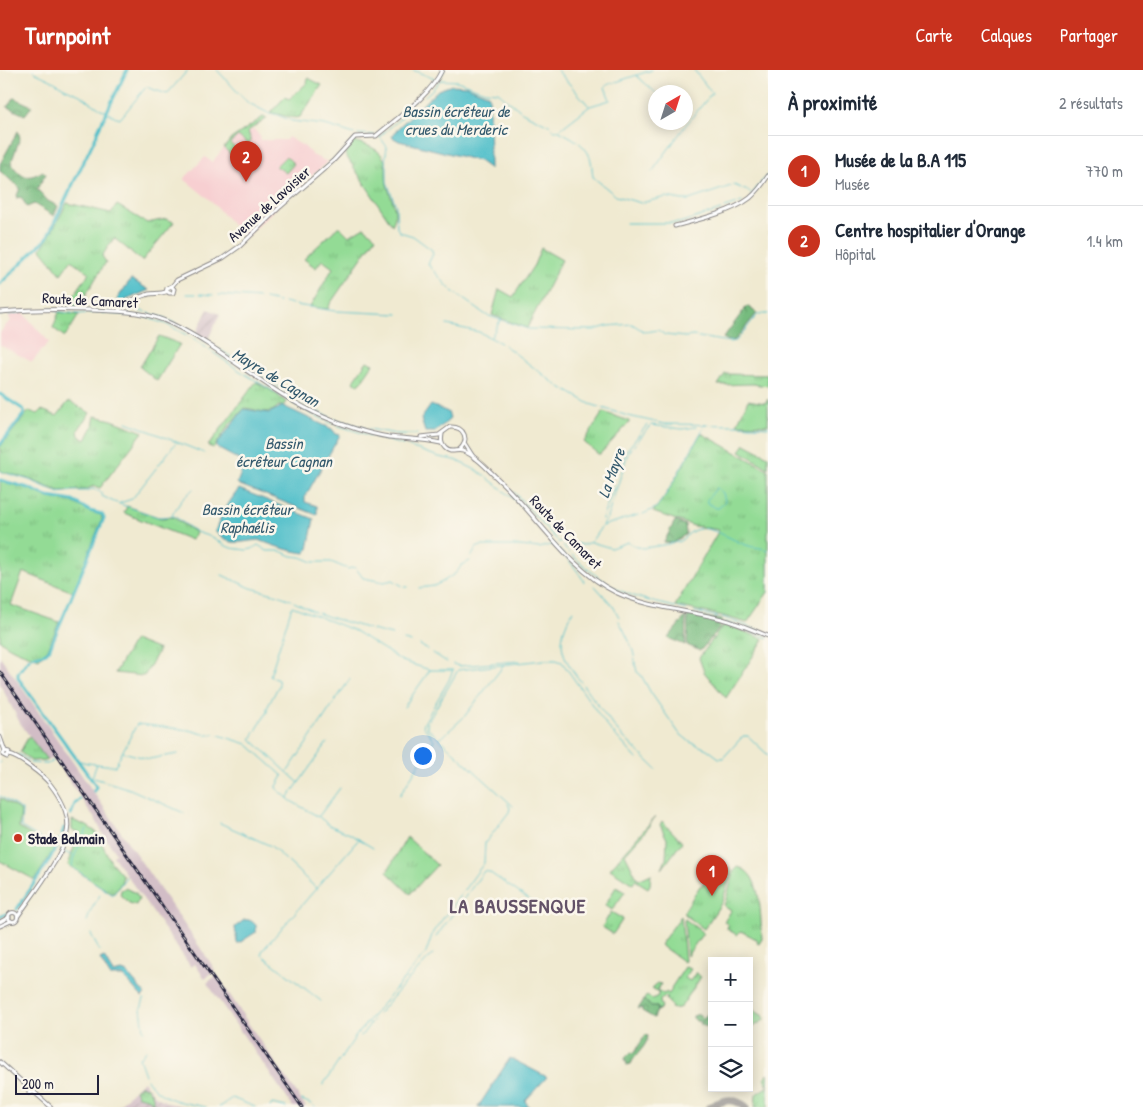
<!DOCTYPE html>
<html lang="fr">
<meta charset="utf-8">
<style>
:root{--surface:#fff;--page:#f6f6f7;--text:#1f2937;--muted:#747a83;--line:#e0e1e3;--accent:#c8321e}
body{margin:0;font-family:"Patrick Hand",sans-serif;background:var(--page);color:var(--text)}
.controls{position:absolute;right:15px;bottom:15px;display:grid;overflow:hidden;border-radius:0px;box-shadow:0 2px 12px #0003}
.controls button{width:45px;height:45px;display:grid;place-items:center;padding:0;border:0;border-bottom:1px solid var(--line);background:var(--surface);color:var(--text);font:25px sans-serif}
.compass{position:absolute;left:648px;top:15px;width:45px;height:45px;border-radius:50%;background:var(--surface);box-shadow:0 2px 12px #0003;rotate:39deg}
.scale{position:absolute;left:15px;bottom:12px;width:84px;box-sizing:border-box;padding-left:5px;border:2px solid #22223b;border-top:0;font-size:14px;line-height:18px;white-space:nowrap;color:#22223b;-webkit-text-stroke:4px #fbf7ec;paint-order:stroke}
.you{position:absolute;left:422px;top:685px;width:18px;height:18px;margin:-12px;border:4px solid #fff;border-radius:50%;background:#1a73e8;box-shadow:0 0 0 8px #1a73e833}
.badge{display:grid;place-items:center;width:32px;height:32px;border-radius:50%;background:var(--accent);color:#fff;font-size:16px;font-weight:700}
.pin{position:absolute;translate:-50% -41px;filter:drop-shadow(0 1px 2px #0008)}
.pin::after{content:'';position:absolute;top:26px;width:18px;height:15px;background:inherit;clip-path:polygon(0 0,100% 0,50% 100%)}
.list{margin:0;padding:0;list-style:none}
h2{display:flex;justify-content:space-between;align-items:center;height:65px;margin:0;padding:0 20px;font-size:21px}
h2 small{font-size:16px;font-weight:400;color:var(--muted)}
.list li{display:grid;grid-template-columns:32px 1fr auto;gap:15px;align-items:center;box-sizing:border-box;height:70px;padding:0 20px;border-top:1px solid var(--line)}
.list b{display:block;font-size:19px;white-space:nowrap}
.list p{margin:0;font-size:16px;white-space:nowrap;color:var(--muted)}
.list em{font-size:16px;font-style:normal;color:var(--muted)}
.icon{flex:none;width:28px;height:28px;fill:none;stroke:currentColor;stroke-width:2;stroke-linecap:round;stroke-linejoin:round}
.map{position:relative;flex:none;width:768px;height:1037px;overflow:hidden}
header{display:flex;align-items:center;gap:30px;box-sizing:border-box;height:70px;padding:0 25px;background:var(--accent);color:#fff}
header strong{font-size:24px}
nav{display:flex;gap:28px;margin-inline-start:auto;font-size:18px}
main{display:flex}
aside{flex:1;background:var(--surface)}
.map>svg:first-child{display:block}
</style>
<header>
<strong>Turnpoint</strong>
<nav><a>Carte</a><a>Calques</a><a>Partager</a></nav>
</header>
<main>
<div class="map">
<svg width="768" height="1037" viewBox="0 0 768 1037">
<defs>
<pattern id="industrial-furrows" width="10" height="10" patternUnits="userSpaceOnUse" patternTransform="scale(1.25)"><rect width="10" height="10" fill="#d2bdc6"/><path d="M-1 1l2-2M0 10L10 0M9 11l2-2" fill="none" stroke="#b4a2ab"/></pattern>
<pattern id="grass-tufts" width="24" height="20" patternUnits="userSpaceOnUse" patternTransform="scale(1.25)"><rect width="24" height="20" fill="#93db95"/><path d="M3 7l-1-3M5 7V3M7 7l1-3M15 17l-1-3M17 17v-4M19 17l1-3" fill="none" stroke="#7ebc81"/></pattern>
<pattern id="forest-crowns" width="20" height="18" patternUnits="userSpaceOnUse" patternTransform="scale(1.25)"><rect width="20" height="18" fill="#76bb7e"/><path d="M2 6a3 3 0 1 1 6 0M12 15a3 3 0 1 1 6 0" fill="none" stroke="#609868"/></pattern>
</defs>
<rect width="100%" height="100%" fill="#fbf7ec"/>
<filter id="ink" filterUnits="userSpaceOnUse"><feTurbulence type="fractalNoise" baseFrequency=".02" numOctaves="2"/><feDisplacementMap in="SourceGraphic" scale="10" xChannelSelector="R" yChannelSelector="G"/><feConvolveMatrix kernelMatrix="1 2 1 2 8 2 1 2 1" color-interpolation-filters="sRGB"/></filter>
<filter id="wash" filterUnits="userSpaceOnUse"><feTurbulence type="fractalNoise" baseFrequency=".0096" numOctaves="4" result="noise"/><feDisplacementMap in="SourceGraphic" scale="20" xChannelSelector="R" yChannelSelector="G"/><feGaussianBlur stdDeviation="1.12" result="paint"/><feColorMatrix in="noise" values="0 0 0 0 0 0 0 0 0 0 0 0 0 0 0 0 0 1.4 0 .05"/><feComposite in="paint" operator="in"/></filter>
<g filter="url(#wash)">
<rect width="100%" height="100%" fill="#f0ead1"/>
<g fill="#f7cfd1">
<polygon points="254,59 261,68 260,70 286,70 288,67 305,77 312,85 328,92 308,109 299,119 285,129 245,168 210,130 184,109 205,87 212,92 231,70 238,65 242,66"/>
<polygon points="23,243 49,272 32,292 0,275 0,263 6,255 11,251 8,245"/>
</g>
<g fill="url(#industrial-furrows)">
<polygon points="208,239 220,244 207,271 196,263"/>
<polygon points="143,1011 154,1025 168,1033 188,1037 117,1037"/>
</g>
<g fill="#d2bdc6">
<polygon points="0,586 210,892 215,900 205,909 195,894 191,897 113,786 116,783 104,766 97,752 53,687 47,690 20,653 0,614"/>
<polygon points="217,905 248,953 306,1037 293,1037 207,913"/>
</g>
<g fill="url(#grass-tufts)" stroke="#5a7e68">
<path d="M308,8l14,7 -22,32c-10,3 -20,-4 -30,-4l15,-16 4,2 18,-16z"/>
<polygon points="263,47 267,48 248,61 251,71 248,74 238,66 230,73 240,83 236,83 233,87 224,78 231,69"/>
<path d="M353,71c10,3 24,6 30,16 5,8 2,18 4,27 3,14 13,27 5,41l-47,-71z"/>
<polygon points="286,86 294,94 286,103 276,96"/>
<polygon points="67,133 111,143 117,135 147,153 166,149 174,152 142,191 114,168 102,186 106,192 78,237 66,237 89,203 71,190 61,204 41,179 50,165"/>
<polygon points="339,156 349,166 364,157 376,167 330,234 328,239 310,237 333,198 322,190 316,198 304,189"/>
<polygon points="541,178 562,190 527,258 492,245 499,219 513,227 534,195"/>
<polygon points="59,242 79,245 65,267 53,258"/>
<polygon points="159,266 180,274 157,311 140,297"/>
<polygon points="367,291 373,294 359,315 353,312"/>
<polygon points="725,304 768,305 768,316 753,314 718,315"/>
<path d="M256,312l16,9 14,11 -3,4h-5c-8,11 -22,3 -33,2l-16,17 -15,23 -6,-2z"/>
<polygon points="768,329 768,355 737,354 748,330 765,333"/>
<polygon points="69,331 90,343 78,360 79,366 86,370 93,356 95,346 112,350 143,362 100,418 94,416 85,420 60,421 52,419 29,409 0,401 0,377 29,341 38,344 42,340 57,346"/>
<polygon points="603,342 629,351 629,353 600,384 598,384 584,372"/>
<polygon points="701,363 768,400 768,522 747,553 723,546 675,536 719,460 694,456 653,442 667,423"/>
<polygon points="745,374 768,386 768,398 740,381"/>
<path d="M0,411l29,8 20,9 23,4 18,10 11,3 1,4 -29,73 -50,-20 -12,33 48,17 -11,27 -9,10c-13,-5 -29,-9 -39,-19z"/>
<polygon points="127,436 161,448 173,447 196,463 191,470 124,443"/>
<polygon points="724,554 764,569 726,628 704,602 699,588"/>
<polygon points="134,570 159,580 145,605 143,606 115,603"/>
<polygon points="29,666 47,690 31,691 20,682"/>
<polygon points="655,747 644,763 625,784 638,810 651,804 650,815 648,818 635,810 633,814 610,799"/>
<polygon points="72,750 87,756 96,762 111,792 123,806 121,813 114,823 111,823 68,795 79,762 72,760"/>
<polygon points="662,751 682,772 662,799 666,789 667,769 660,755"/>
<polygon points="407,767 437,795 410,824 387,802"/>
<path d="M738,797c25,6 22,51 24,72l-3,5 -2,-1 1,-3 -17,-9 -4,4 -10,-6 1,-5 -4,-2 7,-11 -7,-5 10,-35z"/>
<polygon points="729,798 732,801 722,832 704,859 683,843 700,816"/>
<polygon points="616,817 625,822 612,840 605,835"/>
<polygon points="125,818 136,823 139,829 136,835 129,833 120,825 121,820"/>
<polygon points="611,842 623,849 613,864 602,857"/>
<polygon points="681,846 685,891 684,892 660,875"/>
<polygon points="685,849 703,863 687,886 684,850"/>
<polygon points="685,897 691,899 685,908 690,911 696,902 701,907 681,937 675,939 671,938 672,936 666,930 667,927 666,926 663,929 661,928 660,932 662,937 657,942 658,938 655,936 650,937 649,934 643,931 647,925 652,929 658,926 658,922 652,918 658,913 661,914 657,920 664,924 666,922 669,924 672,919 671,918"/>
<polygon points="752,939 763,946 764,950 749,960 749,943"/>
<polygon points="768,1004 768,1037 755,1037 756,1024 768,1016 764,1008"/>
<polygon points="141,1015 144,1017 146,1016 153,1026 153,1036 150,1029 138,1026 135,1020"/>
</g>
<g fill="url(#forest-crowns)" stroke="#4c6e5c">
<polygon points="14,28 32,36 25,45 7,37"/>
<path d="M18,61l2,7 -9,25c10,15 17,17 32,8l3,3 -9,15 11,12 10,5 -4,10 -20,-12 -7,3 -6,-10 -5,1 4,-10 -20,-17v-7z"/>
<polygon points="747,236 757,243 735,270 729,271 723,268"/>
<polygon points="675,451 685,455 686,464 673,473 664,472"/>
<polygon points="688,545 722,550 719,559 700,581 687,575"/>
<polygon points="686,546 685,575 668,568"/>
<polygon points="644,930 650,936 656,936 658,938 654,948 642,941 642,938 638,939"/>
<polygon points="712,940 712,957 710,958 701,955 701,952 696,951 693,948 693,946 699,944 703,948"/>
<path d="M646,964l2,2c-1,11 -13,18 -17,28l-4,1 -2,-7 6,-6 3,1z"/>
</g>
<polygon fill="#93db95" stroke="#5a7e68" points="0,728 21,741 19,758 54,779 35,810 0,791"/>
<g fill="#53c0ca" stroke="#3a7182">
<polygon points="452,15 467,16 489,25 490,99 479,91 399,71 392,67 399,57 438,20"/>
<polygon points="131,209 149,220 119,233 117,229"/>
<polygon points="431,335 448,342 450,349 435,362 425,362 421,349"/>
<polygon points="283,336 332,359 336,364 340,365 305,427 305,432 317,436 317,445 240,415 237,413 245,393 217,378 217,374 244,339 269,343"/>
<path d="M239,419l75,30 -6,30 -3,4c-16,-2 -31,-7 -46,-13 -16,1 -31,8 -44,-9 6,-15 14,-30 24,-42z"/>
<path d="M244,850c5,-1 8,1 12,5v7l-17,11h-2l-2,-16z"/>
<polygon points="104,887 113,903 122,901 127,903 145,924 142,927 123,906 110,906 100,889"/>
<polygon points="510,988 547,1007 525,1031 529,1037 478,1037"/>
</g>
<g fill="none" stroke-linecap="round" stroke-linejoin="round">
<g stroke="#53c0ca" stroke-width="1">
<polyline points="33,0 36,3 53,11 64,18 80,25 99,38 120,49 146,17 167,24 188,0"/>
<polyline points="217,0 247,32 268,43"/>
<polyline points="413,0 435,9"/>
<polyline points="557,0 589,36"/>
<polyline points="636,5 656,23"/>
<polyline points="440,8 444,0"/>
<polyline points="425,26 432,20 440,10 457,11 485,21 498,22 522,42 549,55 554,60 559,60 590,36 610,30 605,17 607,15 652,0"/>
<polyline points="269,44 275,44 292,51 325,55 354,64"/>
<path d="M559,61c12,6 26,13 31,26 2,6 2,14 3,20l23,19 25,7 25,-6 16,3h7l45,-15 16,7"/>
<polyline points="358,64 374,65"/>
<polyline points="379,67 411,39"/>
<polyline points="380,67 387,77 385,91 387,96 387,112 396,136 397,158 400,162 413,166 432,180 433,184 428,194 432,199"/>
<polyline points="652,102 685,56 712,23 694,0"/>
<polyline points="751,125 768,104"/>
<polyline points="725,138 742,132"/>
<polyline points="626,153 679,153 721,140"/>
<polyline points="434,201 450,219"/>
<polyline points="452,221 486,245 528,259 594,260 608,256 632,254 645,262 658,260 665,265 685,267 693,266 729,272 736,271 758,244 768,244"/>
<polyline points="187,224 196,224"/>
<polyline points="200,224 213,225"/>
<polyline points="219,225 259,228"/>
<polyline points="265,229 279,232"/>
<polyline points="284,232 292,234"/>
<polyline points="296,235 335,241 398,244"/>
<polyline points="137,240 145,242"/>
<polyline points="55,241 79,244 99,242"/>
<polyline points="102,243 142,246 166,254 196,270"/>
<polyline points="148,243 165,248 189,261"/>
<polyline points="0,245 2,245"/>
<polyline points="9,245 22,242"/>
<polyline points="447,255 479,262 501,273"/>
<polyline points="491,267 501,249"/>
<polyline points="201,268 206,272"/>
<polyline points="198,272 240,301 308,342 333,354 372,366"/>
<polyline points="504,275 558,316"/>
<polyline points="219,279 311,338"/>
<polyline points="560,317 590,334 628,346 664,354 735,355 768,357"/>
<polyline points="314,340 330,347"/>
<polyline points="335,349 365,358"/>
<polyline points="127,352 204,383"/>
<polyline points="369,359 397,364 417,364"/>
<polyline points="375,367 403,375"/>
<polyline points="407,376 439,387 455,390 478,401 502,419"/>
<polyline points="621,396 626,381 647,355"/>
<polyline points="0,401 1,402"/>
<polyline points="2,402 29,410 59,423 73,421 85,421 93,419 101,422 102,426 114,432 158,447 174,446 196,462 214,468 224,475 231,478 246,480 252,479 258,475 267,481 280,481 292,486 301,487 313,492 331,492 348,499 355,497 363,508 384,512 393,510 404,517 408,517"/>
<polygon points="717,418 723,423 725,431 719,438 716,438 707,433 707,430"/>
<polyline points="504,421 522,436"/>
<polyline points="514,422 557,470"/>
<polyline points="120,433 132,429 175,374"/>
<polyline points="643,444 656,438 667,423 703,359"/>
<polyline points="172,445 181,431 193,419"/>
<polyline points="607,448 628,383 649,357 651,355 682,359 696,357"/>
<polyline points="602,449 615,415"/>
<polyline points="602,456 638,445"/>
<path d="M558,472l8,-1 16,4 9,-3 20,6 17,-6c5,3 9,5 14,6 4,0 35,-5 38,-7 6,-4 11,-11 19,-12 12,-3 35,12 47,16 7,3 15,2 22,5"/>
<polyline points="591,472 606,450"/>
<path d="M554,474c9,11 25,26 30,38"/>
<polyline points="563,476 569,483"/>
<path d="M572,485c14,13 30,26 47,35 21,10 45,14 67,20"/>
<polyline points="472,486 476,478 481,476 520,476 539,478 554,474"/>
<polyline points="222,505 251,518 278,525 291,530"/>
<polyline points="595,516 613,536 619,547"/>
<polyline points="419,518 434,516 444,511 456,503 462,495 470,491"/>
<polyline points="294,532 315,542"/>
<path d="M573,541c-18,30 -13,44 8,71"/>
<polyline points="695,542 718,547"/>
<path d="M318,543c17,7 34,10 51,16"/>
<polyline points="722,547 768,564"/>
<path d="M619,551c5,9 11,21 14,30 2,7 2,14 4,21l4,3 10,18 28,40 11,9 17,7 12,9h4l20,-22h5l20,19"/>
<polyline points="725,552 768,568"/>
<polyline points="372,560 392,565"/>
<polyline points="404,570 411,572"/>
<polyline points="420,575 428,580"/>
<polyline points="433,583 447,592"/>
<polyline points="453,594 459,596 520,591"/>
<polyline points="583,615 619,663 656,699"/>
<polyline points="219,665 247,674 283,706 276,718 291,731 319,747 329,755 350,764 373,778"/>
<polyline points="440,669 464,647 504,595"/>
<polyline points="123,682 149,689 178,684"/>
<polyline points="18,684 28,691"/>
<polyline points="77,690 87,693 115,696 137,654 189,660 207,665 215,664"/>
<polyline points="0,693 1,692"/>
<polyline points="30,693 47,694 53,691"/>
<polyline points="288,701 350,609"/>
<polyline points="92,707 97,694"/>
<polyline points="94,708 130,719 184,743"/>
<polyline points="299,713 251,669 267,642 267,638 279,615 278,610 270,606 292,536 355,561 402,591 430,600"/>
<polyline points="400,725 434,670 423,656 424,653 449,610 453,600 430,600 404,637"/>
<polyline points="0,726 22,740 21,757 60,780"/>
<polyline points="288,728 327,673"/>
<polyline points="513,736 427,658 427,653 458,600 543,590 556,590 562,592 607,656 637,689"/>
<polyline points="319,746 340,718"/>
<polyline points="220,753 271,776 317,819"/>
<polyline points="87,759 73,789 72,797 113,825 126,807"/>
<polyline points="64,782 74,786"/>
<polyline points="87,851 91,840 100,825"/>
<polyline points="91,864 99,880"/>
<polyline points="436,867 484,801 489,802 544,840"/>
<polyline points="144,929 141,939 144,960"/>
<polyline points="321,931 267,889 262,885 262,881 359,769"/>
<polyline points="378,944 406,912 433,884"/>
<polyline points="361,966 373,950"/>
<polyline points="145,1005 139,988 146,980"/>
<path d="M147,1009c11,21 38,24 59,28"/>
<polyline points="323,1015 358,963 426,883 433,862 484,793 485,773 509,742 510,738 508,734"/>
<polyline points="302,1030 311,1034"/>
<polyline points="314,1036 315,1037"/>
<polyline points="219,1037 232,1028 255,1037"/>
<polyline points="270,1037 272,1034 286,1037"/>
</g>
<g stroke="#53c0ca" stroke-width="3">
<polyline points="97,62 127,0"/>
<polyline points="0,214 47,168 97,64"/>
<polyline points="0,324 24,340 24,344 0,375"/>
<polyline points="0,410 29,418 49,427 73,431 90,441 102,444 104,448 67,538"/>
<polyline points="32,587 46,583 49,580 66,540"/>
<polyline points="29,589 18,603 18,608 94,713 96,717 94,721"/>
<polyline points="71,744 75,734 80,729"/>
<polyline points="62,764 64,758"/>
<polyline points="55,778 59,770"/>
<polyline points="17,839 47,794 55,779"/>
<polyline points="0,847 6,844"/>
</g>
<path stroke="#898686" stroke-width="8" d="M710,1037c14,-8 23,-10 36,0"/>
</g>
</g>
<g filter="url(#ink)">
<g fill="none" stroke-linecap="round" stroke-linejoin="round">
<g stroke="#898686" stroke-width="5">
<g id="secondary">
<path d="M675,156c23,-6 57,-14 75,-28 7,-6 13,-14 18,-22"/>
<polyline points="167,221 169,223 173,223 174,219 172,217"/>
<path d="M119,240c5,-8 20,-13 30,-16 6,-1 11,0 17,-2l1,-4 5,-2 5,-6 46,-22 17,-12 40,-39 53,-46 22,-24 21,-1c21,-18 54,-40 66,-66"/>
<path d="M0,242c31,-3 60,-3 91,-2 28,1 55,1 81,14 54,26 97,69 152,93 18,8 45,17 65,20 18,2 35,2 52,6"/>
<path d="M442,364c-1,6 -1,10 3,14 6,6 11,1 18,3 14,5 27,21 38,31 36,34 69,88 114,110 34,16 71,18 107,27 15,4 31,11 46,17"/>
<path d="M421,367l18,-2 11,-8c15,-1 20,14 9,23"/>
<polyline points="465,374 474,388"/>
<polyline points="0,667 5,681 9,682 7,687 3,685 5,681"/>
<path d="M9,685c10,2 34,20 41,29 25,32 22,51 1,84 -10,17 -22,32 -33,48"/>
<circle cx="13" cy="847" r="4.5"/>
<polyline points="0,852 9,847"/>
<polyline points="0,856 11,851"/>
<polyline points="0,992 29,1018 29,1023 34,1022 51,1037"/>
<polyline points="29,1018 33,1017 35,1020 34,1022"/>
</g>
</g>
<use href="#secondary" stroke="#fff" stroke-width="3"/>
<g stroke="#22223b" stroke-width="3">
<polyline id="rail" points="0,602 302,1037"/>
</g>
<use href="#rail" stroke="#fbf7ec" stroke-width="1" stroke-dasharray="4" stroke-linecap="butt"/>
</g>
</g>
<circle fill="#c8321e" stroke="#fbf7ec" stroke-width="2" cx="18" cy="768" r="5"/>
<g text-anchor="middle" dominant-baseline="central" stroke-width="5" stroke-linejoin="round" paint-order="stroke">
<g font-size="15" fill="#22223b" stroke="#fbf7ec">
<text transform="translate(269 134) rotate(-42)">Avenue de Lavoisier</text>
<text transform="translate(90 230) rotate(3)">Route de Camaret</text>
<text transform="translate(566 462) rotate(46)">Route de Camaret</text>
</g>
<g font-size="15" font-weight="bold" fill="#22223b" stroke="#fbf7ec" text-anchor="start">
<text x="28" y="768">Stade Balmain</text>
</g>
<g font-size="16" font-style="italic" fill="#33596d" stroke="#fbf7ec">
<text x="456" y="41">Bassin écrêteur de<tspan x="456" dy="18">crues du Merderic</tspan></text>
<text transform="translate(276 307) rotate(31)">Mayre de Cagnan</text>
<text x="284" y="373">Bassin<tspan x="284" dy="18">écrêteur Cagnan</tspan></text>
<text transform="translate(611 403) rotate(-70)">La Mayre</text>
<text x="247" y="439">Bassin écrêteur<tspan x="247" dy="18">Raphaélis</tspan></text>
</g>
<g font-size="20" font-weight="bold" letter-spacing="1" fill="#635268" stroke="#fbf7ec">
<text x="518" y="835">LA BAUSSENQUE</text>
</g>
</g>
</svg>
<div class="controls">
<button>+</button>
<button>−</button>
<button><svg class="icon" aria-label="layers" viewBox="0 0 24 24"><path d="M12 4l9 5-9 5-9-5zM3 14l9 5 9-5"/></svg></button>
</div>
<svg class="compass" viewBox="-18 -18 36 36"><path d="M0-13l5 13h-10z" fill="#e53935"/><path d="M0 13l5-13h-10z" fill="#747a83"/></svg>
<div class="scale">200 m</div>
<div class="you"></div>
<div class="pin badge" style="left:712px;top:826px">1</div>
<div class="pin badge" style="left:246px;top:112px">2</div>
</div>
<aside>
<h2>À proximité<small>2 résultats</small></h2>
<ul class="list">
<li><span class="badge">1</span><div><b>Musée de la B.A 115</b><p>Musée</p></div><em>770 m</em></li>
<li><span class="badge">2</span><div><b>Centre hospitalier d'Orange</b><p>Hôpital</p></div><em>1.4 km</em></li>
</ul>
</aside>
</main>
